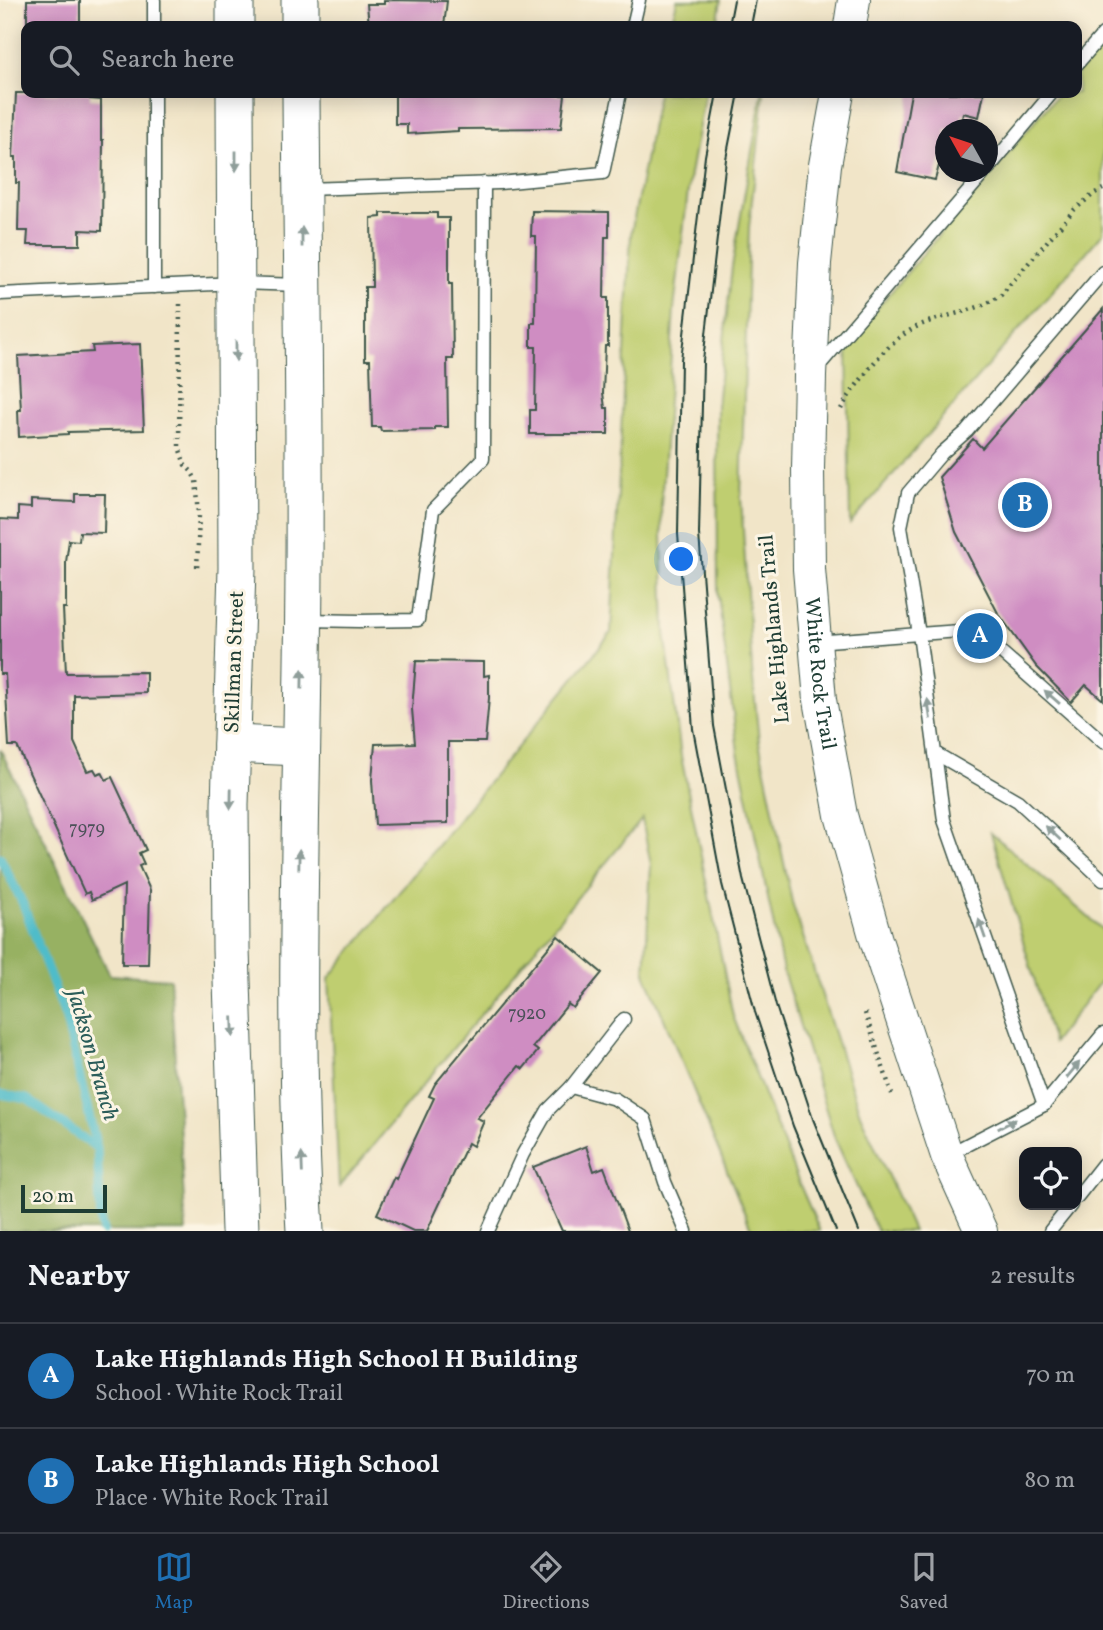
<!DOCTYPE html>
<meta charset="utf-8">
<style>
:root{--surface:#171b24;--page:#242831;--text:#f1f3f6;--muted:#9ea1a6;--line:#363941;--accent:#1f6fb2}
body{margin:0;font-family:Vollkorn,serif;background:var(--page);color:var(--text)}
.controls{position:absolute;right:21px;bottom:21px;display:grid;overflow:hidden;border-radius:14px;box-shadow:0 4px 18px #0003}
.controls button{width:63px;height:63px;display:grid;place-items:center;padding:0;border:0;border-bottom:2px solid var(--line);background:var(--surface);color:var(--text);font:35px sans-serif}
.compass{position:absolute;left:935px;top:119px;width:63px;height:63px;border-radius:50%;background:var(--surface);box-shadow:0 4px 18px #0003;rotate:310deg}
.scale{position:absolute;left:21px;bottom:18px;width:86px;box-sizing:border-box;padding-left:7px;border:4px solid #1f3d34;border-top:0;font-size:19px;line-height:24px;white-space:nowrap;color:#1f3d34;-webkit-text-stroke:5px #fcf5e5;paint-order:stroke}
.you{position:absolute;left:682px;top:560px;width:24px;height:24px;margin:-18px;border:5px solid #fff;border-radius:50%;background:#1a73e8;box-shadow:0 0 0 10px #1a73e833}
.badge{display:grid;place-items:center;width:46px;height:46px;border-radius:50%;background:var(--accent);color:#fff;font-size:23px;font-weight:700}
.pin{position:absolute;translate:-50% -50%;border:4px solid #fff;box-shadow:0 2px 7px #0006}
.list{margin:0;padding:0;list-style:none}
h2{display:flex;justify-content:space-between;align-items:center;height:91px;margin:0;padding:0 28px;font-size:30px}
h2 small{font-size:23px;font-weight:400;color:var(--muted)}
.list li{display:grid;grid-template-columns:46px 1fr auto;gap:21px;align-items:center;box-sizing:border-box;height:105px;padding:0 28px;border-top:2px solid var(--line)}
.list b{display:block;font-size:26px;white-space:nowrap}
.list p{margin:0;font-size:23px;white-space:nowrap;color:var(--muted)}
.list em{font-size:23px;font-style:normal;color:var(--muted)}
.icon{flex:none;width:38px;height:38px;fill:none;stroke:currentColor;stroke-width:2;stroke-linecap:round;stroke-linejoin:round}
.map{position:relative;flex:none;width:1103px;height:1231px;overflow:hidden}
.search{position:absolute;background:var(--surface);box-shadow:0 4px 18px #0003;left:21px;right:21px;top:21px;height:77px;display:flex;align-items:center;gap:18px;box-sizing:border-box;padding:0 24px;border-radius:14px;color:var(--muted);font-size:26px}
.sheet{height:301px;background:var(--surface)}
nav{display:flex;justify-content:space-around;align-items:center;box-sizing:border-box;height:98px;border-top:2px solid var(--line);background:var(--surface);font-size:19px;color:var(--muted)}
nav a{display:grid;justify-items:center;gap:4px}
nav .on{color:var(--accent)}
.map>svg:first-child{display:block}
</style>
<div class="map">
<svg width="1103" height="1231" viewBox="0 0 1103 1231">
<rect width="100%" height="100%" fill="#fcf5e5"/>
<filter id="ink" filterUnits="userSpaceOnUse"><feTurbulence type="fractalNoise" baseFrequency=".0143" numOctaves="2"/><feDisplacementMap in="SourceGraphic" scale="14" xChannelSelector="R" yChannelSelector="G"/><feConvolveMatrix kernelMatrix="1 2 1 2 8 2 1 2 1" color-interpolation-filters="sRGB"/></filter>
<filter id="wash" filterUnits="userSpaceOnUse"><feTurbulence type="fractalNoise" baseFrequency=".00686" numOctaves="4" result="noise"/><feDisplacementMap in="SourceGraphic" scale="28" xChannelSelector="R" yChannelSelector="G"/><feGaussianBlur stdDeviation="1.57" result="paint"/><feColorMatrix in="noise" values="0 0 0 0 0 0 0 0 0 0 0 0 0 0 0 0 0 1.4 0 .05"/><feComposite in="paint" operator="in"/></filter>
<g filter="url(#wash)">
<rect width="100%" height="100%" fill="#f1e5c8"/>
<g fill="#bfce70" stroke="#6f8652" stroke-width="2">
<polygon points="677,0 721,0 717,26 671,26"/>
<polygon points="1103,41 1103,233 850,524 847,344 1059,93 1077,93 1077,72"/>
<polygon points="658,93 705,93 690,174 674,309 661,505 665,633 681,756 733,1016 799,1183 820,1231 752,1231 645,973 651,865 642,819 339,1187 329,978 611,633 631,234"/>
<polygon points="762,93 764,93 749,227 741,498 752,670 759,742 792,902 860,1114 913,1231 877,1231 835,1139 783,971 738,752 718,595 717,406 732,267"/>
<polygon points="991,833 1103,930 1103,978 1053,1043"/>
</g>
<polygon fill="#97b162" stroke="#5b774b" stroke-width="2" points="0,749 110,975 170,979 186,1231 0,1231"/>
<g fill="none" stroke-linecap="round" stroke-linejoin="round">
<g stroke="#4fbcc9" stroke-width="9">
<polyline points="0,857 23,904 65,1016 97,1148 101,1224 103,1231"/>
<polyline points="0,1094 27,1099 97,1148"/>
</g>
</g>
<g id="blocks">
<g fill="#cf8dc2">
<rect x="27" y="0" width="53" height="26"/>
<polygon points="384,0 447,1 444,26 369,26 367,4 384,4"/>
<polygon points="16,93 90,93 90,99 101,100 101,140 103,140 102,231 80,230 80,245 27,245 28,231 18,231 19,183 16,183 16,157 13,157"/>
<polygon points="395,93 551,93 551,95 565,95 561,128 458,129 458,131 407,134 407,124 395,124"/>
<polygon points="911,93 984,93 979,117 963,113 960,130 946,130 946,140 935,180 897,172"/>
<polygon points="532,211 609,212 609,237 605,237 604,298 608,298 608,346 605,346 603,393 605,408 608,408 608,434 530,434 530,410 535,410 536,347 531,347 531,323 535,323 536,236 531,236"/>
<polygon points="381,213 437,213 437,218 449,218 449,284 452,284 453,359 447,359 448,427 435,427 435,430 381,431 380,427 372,427 370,360 365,360 365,287 372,287 371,218 381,217"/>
<polygon points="1103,309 1103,700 1086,685 1071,702 1036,666 998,613 956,532 939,477 973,439 982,448"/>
<polygon points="140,344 144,430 68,432 68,434 19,437 18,410 21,410 18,356 93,352 92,346"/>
<polygon points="75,494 105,494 104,533 80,532 79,541 69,540 66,562 66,608 63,608 66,673 146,672 146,693 74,695 74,742 87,771 94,769 97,774 102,772 106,780 112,777 146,850 139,853 144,864 139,866 150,890 148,964 122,964 124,885 92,900 89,892 85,894 17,746 9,746 5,674 0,674 0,519 18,520 18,507 31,508 31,500 75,502"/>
<polygon points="416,661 484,662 484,676 489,675 489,698 485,742 448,742 448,823 375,825 372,780 375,744 415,743 412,709"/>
<polygon points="558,936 602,973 573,1008 568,1004 533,1047 538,1051 523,1069 519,1066 477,1118 484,1121 473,1146 468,1143 427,1231 413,1231 377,1214 394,1177 396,1179 434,1098 429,1096 435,1084"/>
<polygon points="586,1146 594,1171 604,1167 628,1231 562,1231 533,1167"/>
</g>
</g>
</g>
<g filter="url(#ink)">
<use href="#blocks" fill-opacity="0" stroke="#3e564a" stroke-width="2"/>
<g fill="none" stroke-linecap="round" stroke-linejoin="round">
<g stroke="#3e564a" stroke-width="15">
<g id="service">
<polyline points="154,26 154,0"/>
<polyline points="633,26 639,0"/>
<polyline points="1077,64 1103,34"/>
<polyline points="988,169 1052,93"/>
<polyline points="304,189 499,183 603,173 620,93"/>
<polyline points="1103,272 967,431 942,453 908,493 901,527 919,634 960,631 992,644 1103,742"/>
<polyline points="154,287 154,93"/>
<polyline points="0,294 236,283 300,285"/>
<polyline points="817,368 985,172"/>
<polyline points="306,620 359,621 418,620 433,510 483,459 484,183"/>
<polyline points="815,642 919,634 944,820 1044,1105 947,1155"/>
<polyline points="935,753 1018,801 1103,880"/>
<polyline points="571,1087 624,1019"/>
<polyline points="1044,1105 1103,1034"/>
<polyline points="1077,1197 1103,1164"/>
<polyline points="488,1231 523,1154 548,1110 571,1087 615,1099 645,1119 665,1182 686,1231"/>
<polyline points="1050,1231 1071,1205"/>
</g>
</g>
<g stroke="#3e564a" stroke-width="34">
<g id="tertiary">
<polyline points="850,26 854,0"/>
<path id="s1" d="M838,93l-13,72 -10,98 -5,113 -2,93 1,100 11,131 21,115 35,125 71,216 34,75"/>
</g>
</g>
<g stroke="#3e564a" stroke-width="39">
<g id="secondary">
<polyline points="235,0 235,26"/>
<polyline points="300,0 300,26"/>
<polyline points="235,93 237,568 230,805 231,949 240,1231"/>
<path d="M301,93c1,158 4,316 3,475 -1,221 -12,442 1,663"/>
<polyline points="232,744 301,747"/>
</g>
</g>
<g stroke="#3e564a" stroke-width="4.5" stroke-dasharray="2 5" stroke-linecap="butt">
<polyline points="180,304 179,447 185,465 191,471 196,480 199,514 197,571"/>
<path d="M841,409c6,-11 14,-22 22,-32 20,-27 38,-47 71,-57 24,-8 46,-10 67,-25l73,-85 21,-17 8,-4"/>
<polyline points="865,1013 892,1094"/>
</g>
<use href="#service" stroke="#fff" stroke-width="12"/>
<use href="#tertiary" stroke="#fff" stroke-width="32"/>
<use href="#secondary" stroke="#fff" stroke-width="37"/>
<g stroke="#1f3d34" stroke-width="2">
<polyline points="729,26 734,0"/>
<polyline points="751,26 756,0"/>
<polyline points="717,93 705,156 681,360 678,534 693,729 722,884 755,1012 793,1126 836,1231"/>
<polyline points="739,93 726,159 703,361 699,534 714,726 743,879 776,1006 813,1119 859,1231"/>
</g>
</g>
<defs><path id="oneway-solid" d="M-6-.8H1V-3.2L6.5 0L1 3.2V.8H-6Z" transform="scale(1.75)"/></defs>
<g fill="#8f9e9a">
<use href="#oneway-solid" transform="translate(236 161) rotate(90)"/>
<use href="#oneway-solid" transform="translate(302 237) rotate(-90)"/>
<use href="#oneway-solid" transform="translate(236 351) rotate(90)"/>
<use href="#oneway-solid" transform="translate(302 679) rotate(-89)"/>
<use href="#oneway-solid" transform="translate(1052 697) rotate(-139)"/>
<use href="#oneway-solid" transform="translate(929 709) rotate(-98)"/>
<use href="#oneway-solid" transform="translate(231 799) rotate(91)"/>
<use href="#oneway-solid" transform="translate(1053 833) rotate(-137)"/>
<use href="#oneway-solid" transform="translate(299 859) rotate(-89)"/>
<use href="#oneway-solid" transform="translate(982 929) rotate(-109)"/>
<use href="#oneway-solid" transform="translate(233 1027) rotate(88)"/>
<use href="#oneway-solid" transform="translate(1073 1070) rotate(-50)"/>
<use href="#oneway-solid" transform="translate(1007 1124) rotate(-28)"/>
<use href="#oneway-solid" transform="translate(302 1163) rotate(-92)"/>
</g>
</g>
<g text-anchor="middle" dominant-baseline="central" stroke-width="6" stroke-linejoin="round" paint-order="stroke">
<g font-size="18" fill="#4b5158">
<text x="87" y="829">7979</text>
<text x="527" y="1014">7920</text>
</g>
<g font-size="21" fill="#1f3d34" stroke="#fcf5e5">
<text transform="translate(775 629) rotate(-95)">Lake Highlands Trail</text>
<text transform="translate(235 662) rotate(-88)">Skillman Street</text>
<text stroke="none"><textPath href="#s1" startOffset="583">White Rock Trail</textPath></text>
</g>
<g font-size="23" font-style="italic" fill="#2b5d59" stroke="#fcf5e5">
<text transform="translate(92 1055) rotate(74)">Jackson Branch</text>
</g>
</g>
</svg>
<div class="controls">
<button><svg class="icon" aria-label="locate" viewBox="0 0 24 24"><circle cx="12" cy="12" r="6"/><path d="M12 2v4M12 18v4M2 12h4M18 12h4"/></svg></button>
</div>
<svg class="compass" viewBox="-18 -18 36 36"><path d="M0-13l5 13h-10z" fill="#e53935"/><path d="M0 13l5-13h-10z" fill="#9ea1a6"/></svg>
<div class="scale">20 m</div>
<div class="you"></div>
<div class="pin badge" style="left:980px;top:636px">A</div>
<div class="pin badge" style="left:1025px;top:505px">B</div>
<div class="search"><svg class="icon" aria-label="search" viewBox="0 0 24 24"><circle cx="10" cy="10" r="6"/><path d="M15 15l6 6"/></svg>Search here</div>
</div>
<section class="sheet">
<h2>Nearby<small>2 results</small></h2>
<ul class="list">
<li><span class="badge">A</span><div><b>Lake Highlands High School H Building</b><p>School · White Rock Trail</p></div><em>70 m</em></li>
<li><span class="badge">B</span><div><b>Lake Highlands High School</b><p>Place · White Rock Trail</p></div><em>80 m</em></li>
</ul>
</section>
<nav>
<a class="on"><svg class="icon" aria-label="map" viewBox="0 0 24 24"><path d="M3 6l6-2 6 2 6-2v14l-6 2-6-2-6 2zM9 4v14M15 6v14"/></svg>Map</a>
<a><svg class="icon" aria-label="directions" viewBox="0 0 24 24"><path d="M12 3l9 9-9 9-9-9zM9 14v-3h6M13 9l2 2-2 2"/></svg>Directions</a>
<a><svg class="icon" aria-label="saved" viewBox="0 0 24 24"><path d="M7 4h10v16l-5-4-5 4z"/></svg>Saved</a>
</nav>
